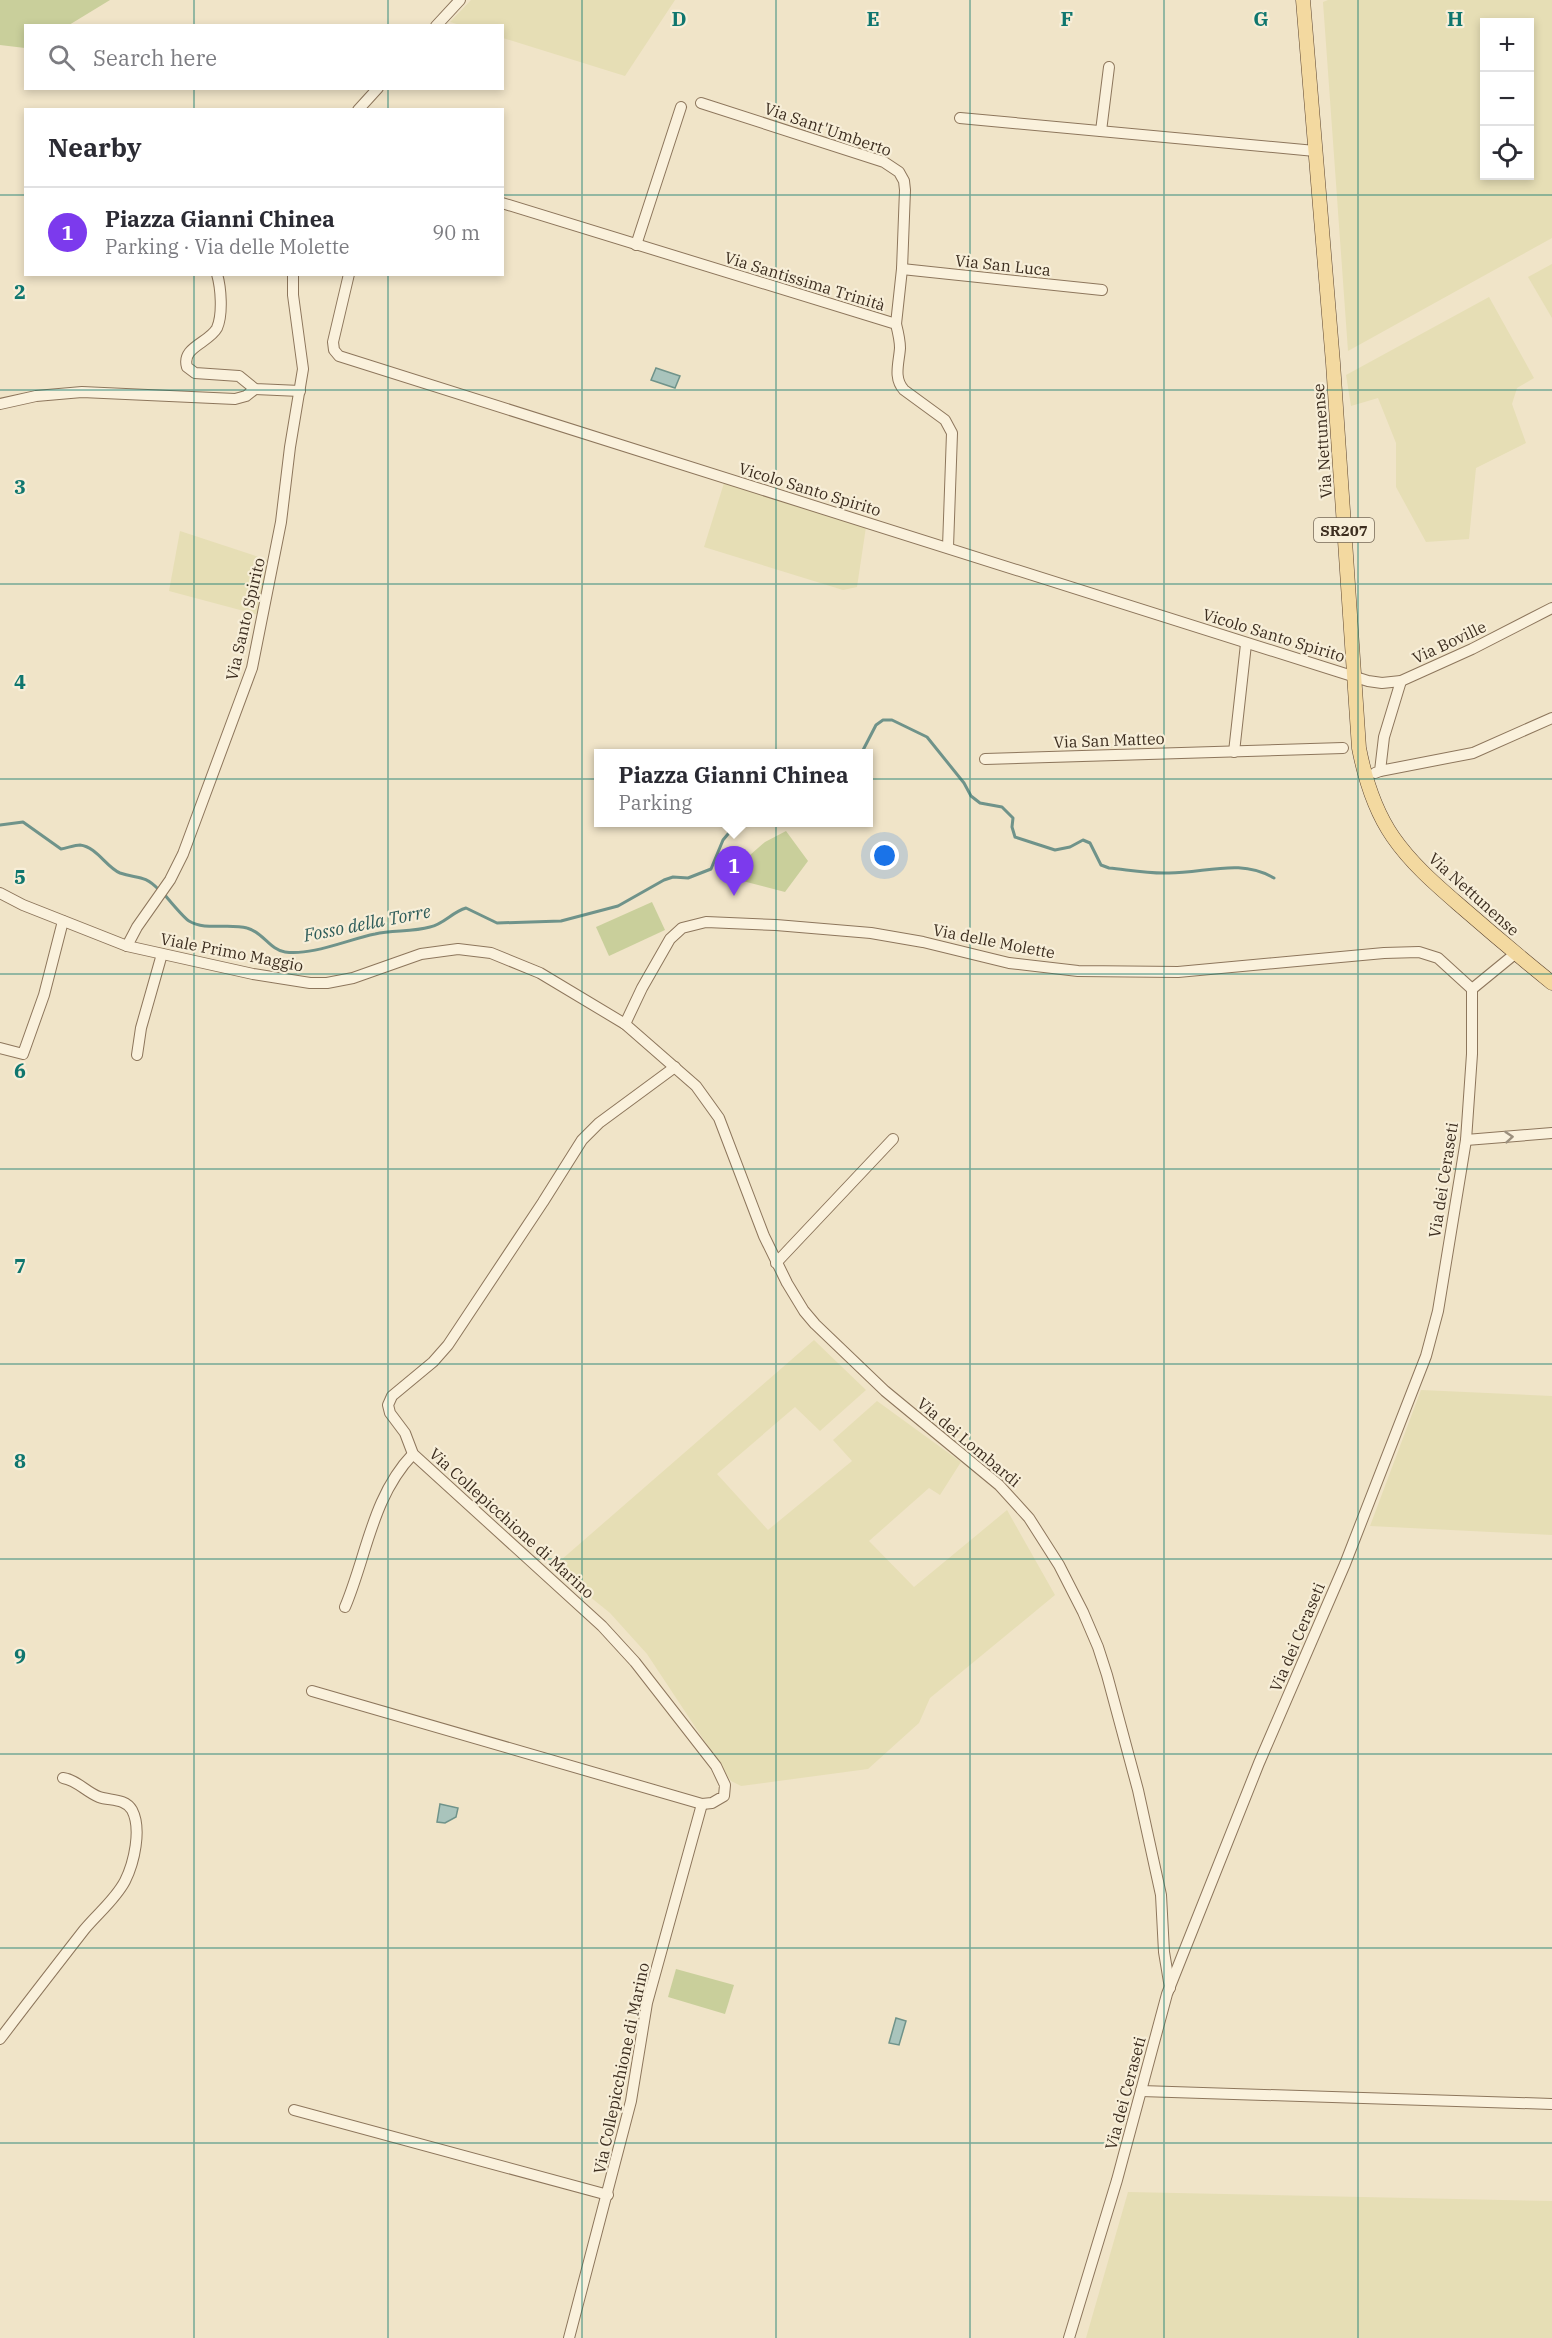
<!DOCTYPE html>
<meta charset="utf-8">
<style>
:root{--surface:#fff;--page:#f7f7f7;--text:#2b2b33;--muted:#7c7c81;--line:#e1e1e2;--accent:#7c3aed}
body{margin:0;font-family:"IBM Plex Serif",serif;background:var(--page);color:var(--text)}
.controls{position:absolute;right:18px;top:18px;display:grid;overflow:hidden;border-radius:0px;box-shadow:0 3px 9px #0003}
.controls button{width:54px;height:54px;display:grid;place-items:center;padding:0;border:0;border-bottom:2px solid var(--line);background:var(--surface);color:var(--text);font:30px sans-serif}
.you{position:absolute;left:885px;top:856px;width:21px;height:21px;margin:-15px;border:4px solid #fff;border-radius:50%;background:#1a73e8;box-shadow:0 0 0 9px #1a73e833}
.badge{display:grid;place-items:center;width:39px;height:39px;border-radius:50%;background:var(--accent);color:#fff;font-size:20px;font-weight:700}
.pin{position:absolute;translate:-50% -50px;filter:drop-shadow(0 2px 3px #0008)}
.pin::after{content:'';position:absolute;top:32px;width:21px;height:18px;background:inherit;clip-path:polygon(0 0,100% 0,50% 100%)}
.popup{position:absolute;left:594px;top:749px;width:279px;height:78px;box-sizing:border-box;display:grid;place-content:center;border-radius:0px;background:var(--surface);filter:drop-shadow(0 2px 4px #0005);font-size:20px;white-space:nowrap;color:var(--muted)}
.popup b{font-size:22px;color:var(--text)}
.popup::after{content:'';position:absolute;left:50%;top:100%;margin-left:-12px;border:12px solid transparent;border-top-color:var(--surface)}
.list{margin:0;padding:0;list-style:none}
h2{display:flex;justify-content:space-between;align-items:center;height:78px;margin:0;padding:0 24px;font-size:26px}
h2 small{font-size:20px;font-weight:400;color:var(--muted)}
.list li{display:grid;grid-template-columns:39px 1fr auto;gap:18px;align-items:center;box-sizing:border-box;height:90px;padding:0 24px;border-top:2px solid var(--line)}
.list b{display:block;font-size:22px;white-space:nowrap}
.list p{margin:0;font-size:20px;white-space:nowrap;color:var(--muted)}
.list em{font-size:20px;font-style:normal;color:var(--muted)}
.icon{flex:none;width:33px;height:33px;fill:none;stroke:currentColor;stroke-width:2;stroke-linecap:round;stroke-linejoin:round}
.map{position:relative;flex:none;width:1552px;height:2338px;overflow:hidden}
.search{position:absolute;background:var(--surface);box-shadow:0 3px 9px #0003;left:24px;top:24px;width:480px;height:66px;display:flex;align-items:center;gap:15px;box-sizing:border-box;padding:0 21px;border-radius:0px;color:var(--muted);font-size:22px}
.panel{position:absolute;background:var(--surface);box-shadow:0 3px 9px #0003;left:24px;top:108px;width:480px;height:168px;border-radius:0px}
.map>svg:first-child{display:block}
</style>
<div class="map">
<svg width="1552" height="2338" viewBox="0 0 1552 2338">
<rect width="100%" height="100%" fill="#f0e4c8"/>
<g fill="#e6deb5" fill-rule="evenodd">
<polygon points="471,0 675,0 625,76 503,38 502,26 460,25 450,22"/>
<path d="M1328,0h224v238l-204,113 -25,-349zM1484,22h46v154h-46z"/>
<polygon points="1552,264 1552,318 1528,277"/>
<polygon points="1489,297 1534,378 1517,388 1512,404 1526,443 1476,468 1469,539 1426,542 1396,487 1396,443 1378,398 1351,406 1346,375"/>
<polygon points="724,483 866,527 857,587 843,590 704,547"/>
<polygon points="180,531 268,560 259,615 169,591"/>
<polygon points="814,1340 866,1390 820,1431 795,1407 717,1474 768,1530 852,1461 833,1440 877,1401 961,1462 940,1495 929,1488 869,1541 914,1587 1007,1510 1055,1595 930,1698 919,1723 868,1769 741,1786 731,1781 647,1654 610,1613 553,1567"/>
<polygon points="1421,1390 1552,1396 1552,1535 1370,1526"/>
<polygon points="1128,2192 1552,2201 1552,2338 1086,2338"/>
</g>
<g fill="#c9cf9b">
<polygon points="0,0 110,0 69,25 26,26 25,48 0,45"/>
<polygon points="786,831 808,861 785,892 723,876 728,872 734,871 736,862 742,862 765,842"/>
<polygon points="652,902 665,930 609,956 596,927"/>
<polygon points="676,1969 734,1985 725,2014 668,1997"/>
</g>
<g fill="#a9c4bc" stroke="#6f938a" stroke-width="1.5">
<polygon points="656,368 680,376 675,388 651,380"/>
<polygon points="440,1804 458,1808 456,1817 445,1823 437,1822"/>
<polygon points="896,2018 906,2021 899,2045 889,2043"/>
</g>
<g fill="none" stroke-linecap="round" stroke-linejoin="round">
<g stroke="#6f938a" stroke-width="3">
<path d="M861,754l15,-29 7,-5h9l35,17 37,46 7,13 9,7 22,4 11,11 -1,9 3,10 40,13 15,-3 13,-7 7,3 11,22 8,3c20,2 40,6 60,5 37,0 71,-15 105,5"/>
<path d="M0,825l23,-3 38,27c6,-1 14,-4 19,-4 17,2 26,22 40,28 17,6 24,1 39,17"/>
<path d="M164,894c6,7 19,23 25,27 16,10 40,2 58,7 16,4 23,22 38,24 27,4 64,-13 90,-18 18,-4 37,-2 55,-7 14,-3 22,-15 36,-19l31,15 64,-2 57,-15 46,-26 9,-3 15,1 23,-9 12,-29 15,-18"/>
</g>
<g stroke="#8d765c" stroke-width="12">
<g id="minor">
<polyline points="436,26 460,0"/>
<polyline points="701,103 884,162 899,172 904,181 905,190 902,269 896,324"/>
<polyline points="358,110 378,88"/>
<polyline points="960,118 1315,151"/>
<polyline points="1101,131 1109,67"/>
<path d="M502,203l394,121c2,8 4,16 4,24 -1,15 -7,30 4,42l41,30 7,13 -4,114"/>
<polyline points="636,245 681,107"/>
<polyline points="902,269 1102,290"/>
<path d="M217,274c4,14 6,40 0,54 -8,15 -36,19 -30,39l8,6 44,3 16,13 45,2"/>
<polyline points="349,274 333,342 334,350 339,356 1368,681 1382,683 1401,681 1472,649 1552,608"/>
<polyline points="0,404 36,396 82,392 235,399 246,396 255,389"/>
<polyline points="1234,752 1246,644"/>
<polyline points="985,759 1343,748"/>
<polyline points="1380,771 1473,753 1552,718"/>
<polyline points="1375,773 1380,771 1384,737 1401,681"/>
<polyline points="0,893 23,905 127,946 253,974 310,983 327,983 353,978 421,954 458,949 491,953 540,973 625,1024 696,1086 719,1118 764,1236 787,1283 804,1311 815,1324 885,1391 999,1485 1029,1518 1059,1565 1083,1612 1098,1647 1107,1675 1138,1790 1161,1895 1164,1952 1170,1988"/>
<polyline points="127,946 137,927 170,880 183,854 252,668 281,522 290,447 303,369 293,295 293,274"/>
<polyline points="625,1024 642,988 670,939 682,928 706,922 776,925 871,933 923,942 1009,963 1078,971 1178,972 1384,953 1419,952 1438,958 1472,989"/>
<polyline points="0,1048 23,1054 44,995 63,921"/>
<polyline points="137,1055 141,1028 162,954"/>
<polyline points="1466,1140 1552,1133"/>
<polyline points="776,1263 893,1139"/>
<path d="M345,1607c22,-52 27,-110 68,-153"/>
<polyline points="312,1691 702,1804 712,1803 724,1796 725,1785 716,1766 635,1662 602,1626 413,1454 405,1433 390,1413 388,1405 392,1396 433,1362 448,1345 543,1202 582,1140 599,1123 675,1067"/>
<path d="M0,2039c28,-37 56,-73 84,-109 13,-16 31,-30 41,-49 9,-18 17,-52 7,-71 -7,-12 -22,-9 -33,-13 -13,-5 -22,-17 -36,-19"/>
<polyline points="1141,2091 1552,2104"/>
<polyline points="294,2110 608,2195"/>
<polyline points="569,2338 631,2101 647,2003 702,1804"/>
<polyline points="1069,2338 1117,2180 1167,1994 1259,1763 1345,1564 1426,1356 1438,1311 1466,1140 1472,1054 1472,989 1516,953"/>
</g>
</g>
<g stroke="#5b4430" stroke-width="15">
<path id="major" d="M1303,0l30,363 26,385c6,31 16,63 34,89 18,26 41,46 64,66 31,27 63,54 95,80"/>
</g>
<use href="#minor" stroke="#faf1dc" stroke-width="10"/>
<use href="#major" stroke="#f3d9a0" stroke-width="14"/>
</g>
<defs><path id="oneway-chevron" d="M-2-3.5L2.5 0L-2 3.5" fill="none" stroke-width="1.6" stroke-linecap="round" stroke-linejoin="round" transform="scale(1.5)"/></defs>
<use stroke="#9c907e" href="#oneway-chevron" transform="translate(1509 1137) rotate(-5)"/>
<path fill="none" stroke="#0f766e" stroke-width="1.5" stroke-opacity="0.55" d="M194,0v26M388,0v26M582,0v2338M776,0v2338M970,0v2338M1164,0v2338M1358,0v2338M194,88v22M388,88v22M0,195h26M502,195h1050M194,274v2064M388,274v2064M0,390h1552M0,584h1552M0,779h1552M0,974h1552M0,1169h1552M0,1364h1552M0,1559h1552M0,1754h1552M0,1948h1552M0,2143h1552"/>
<g text-anchor="middle" dominant-baseline="central" stroke-width="4.5" stroke-linejoin="round" paint-order="stroke">
<rect fill="#f7eed8" stroke="#756857" stroke-width="1.5" x="1314" y="518" width="60" height="24" rx="4.5"/>
<g font-size="15" font-weight="bold" fill="#3d2e20">
<text x="1344" y="530">SR207</text>
</g>
<g font-size="16" fill="#3d2e20" stroke="#f7eed8">
<text transform="translate(828 129) rotate(19)">Via Sant'Umberto</text>
<text transform="translate(1003 265) rotate(6)">Via San Luca</text>
<text transform="translate(805 281) rotate(17)">Via Santissima Trinità</text>
<text transform="translate(1322 441) rotate(-94)">Via Nettunense</text>
<text transform="translate(810 489) rotate(17)">Vicolo Santo Spirito</text>
<text transform="translate(245 619) rotate(-77)">Via Santo Spirito</text>
<text transform="translate(1274 635) rotate(17)">Vicolo Santo Spirito</text>
<text transform="translate(1449 642) rotate(-25)">Via Boville</text>
<text transform="translate(1109 740) rotate(-2)">Via San Matteo</text>
<text transform="translate(1474 894) rotate(42)">Via Nettunense</text>
<text transform="translate(994 941) rotate(11)">Via delle Molette</text>
<text transform="translate(232 952) rotate(11)">Viale Primo Maggio</text>
<text transform="translate(1443 1180) rotate(-81)">Via dei Ceraseti</text>
<text transform="translate(969 1442) rotate(40)">Via dei Lombardi</text>
<text transform="translate(512 1523) rotate(42)">Via Collepicchione di Marino</text>
<text transform="translate(1297 1637) rotate(-67)">Via dei Ceraseti</text>
<text transform="translate(621 2068) rotate(-78)">Via Collepicchione di Marino</text>
<text transform="translate(1125 2093) rotate(-75)">Via dei Ceraseti</text>
</g>
<g font-size="18" font-style="italic" fill="#2f5d5a" stroke="#f7eed8">
<text transform="translate(367 923) rotate(-11)">Fosso della Torre</text>
</g>
</g>
<g font-size="20" text-anchor="middle" font-weight="bold" fill="#0f766e" stroke="#f7eed8" stroke-width="4.5" stroke-linejoin="round" paint-order="stroke">
<text x="679" y="26">D</text>
<text x="873" y="26">E</text>
<text x="1067" y="26">F</text>
<text x="1261" y="26">G</text>
<text x="1455" y="26">H</text>
<text x="20" y="299">2</text>
<text x="20" y="494">3</text>
<text x="20" y="689">4</text>
<text x="20" y="884">5</text>
<text x="20" y="1078">6</text>
<text x="20" y="1273">7</text>
<text x="20" y="1468">8</text>
<text x="20" y="1663">9</text>
</g>
</svg>
<div class="controls">
<button>+</button>
<button>−</button>
<button><svg class="icon" aria-label="locate" viewBox="0 0 24 24"><circle cx="12" cy="12" r="6"/><path d="M12 2v4M12 18v4M2 12h4M18 12h4"/></svg></button>
</div>
<div class="you"></div>
<div class="pin badge" style="left:734px;top:896px">1</div>
<div class="popup"><b>Piazza Gianni Chinea</b>Parking</div>
<div class="search"><svg class="icon" aria-label="search" viewBox="0 0 24 24"><circle cx="10" cy="10" r="6"/><path d="M15 15l6 6"/></svg>Search here</div>
<section class="panel">
<h2>Nearby<small></small></h2>
<ul class="list">
<li><span class="badge">1</span><div><b>Piazza Gianni Chinea</b><p>Parking · Via delle Molette</p></div><em>90 m</em></li>
</ul>
</section>
</div>
